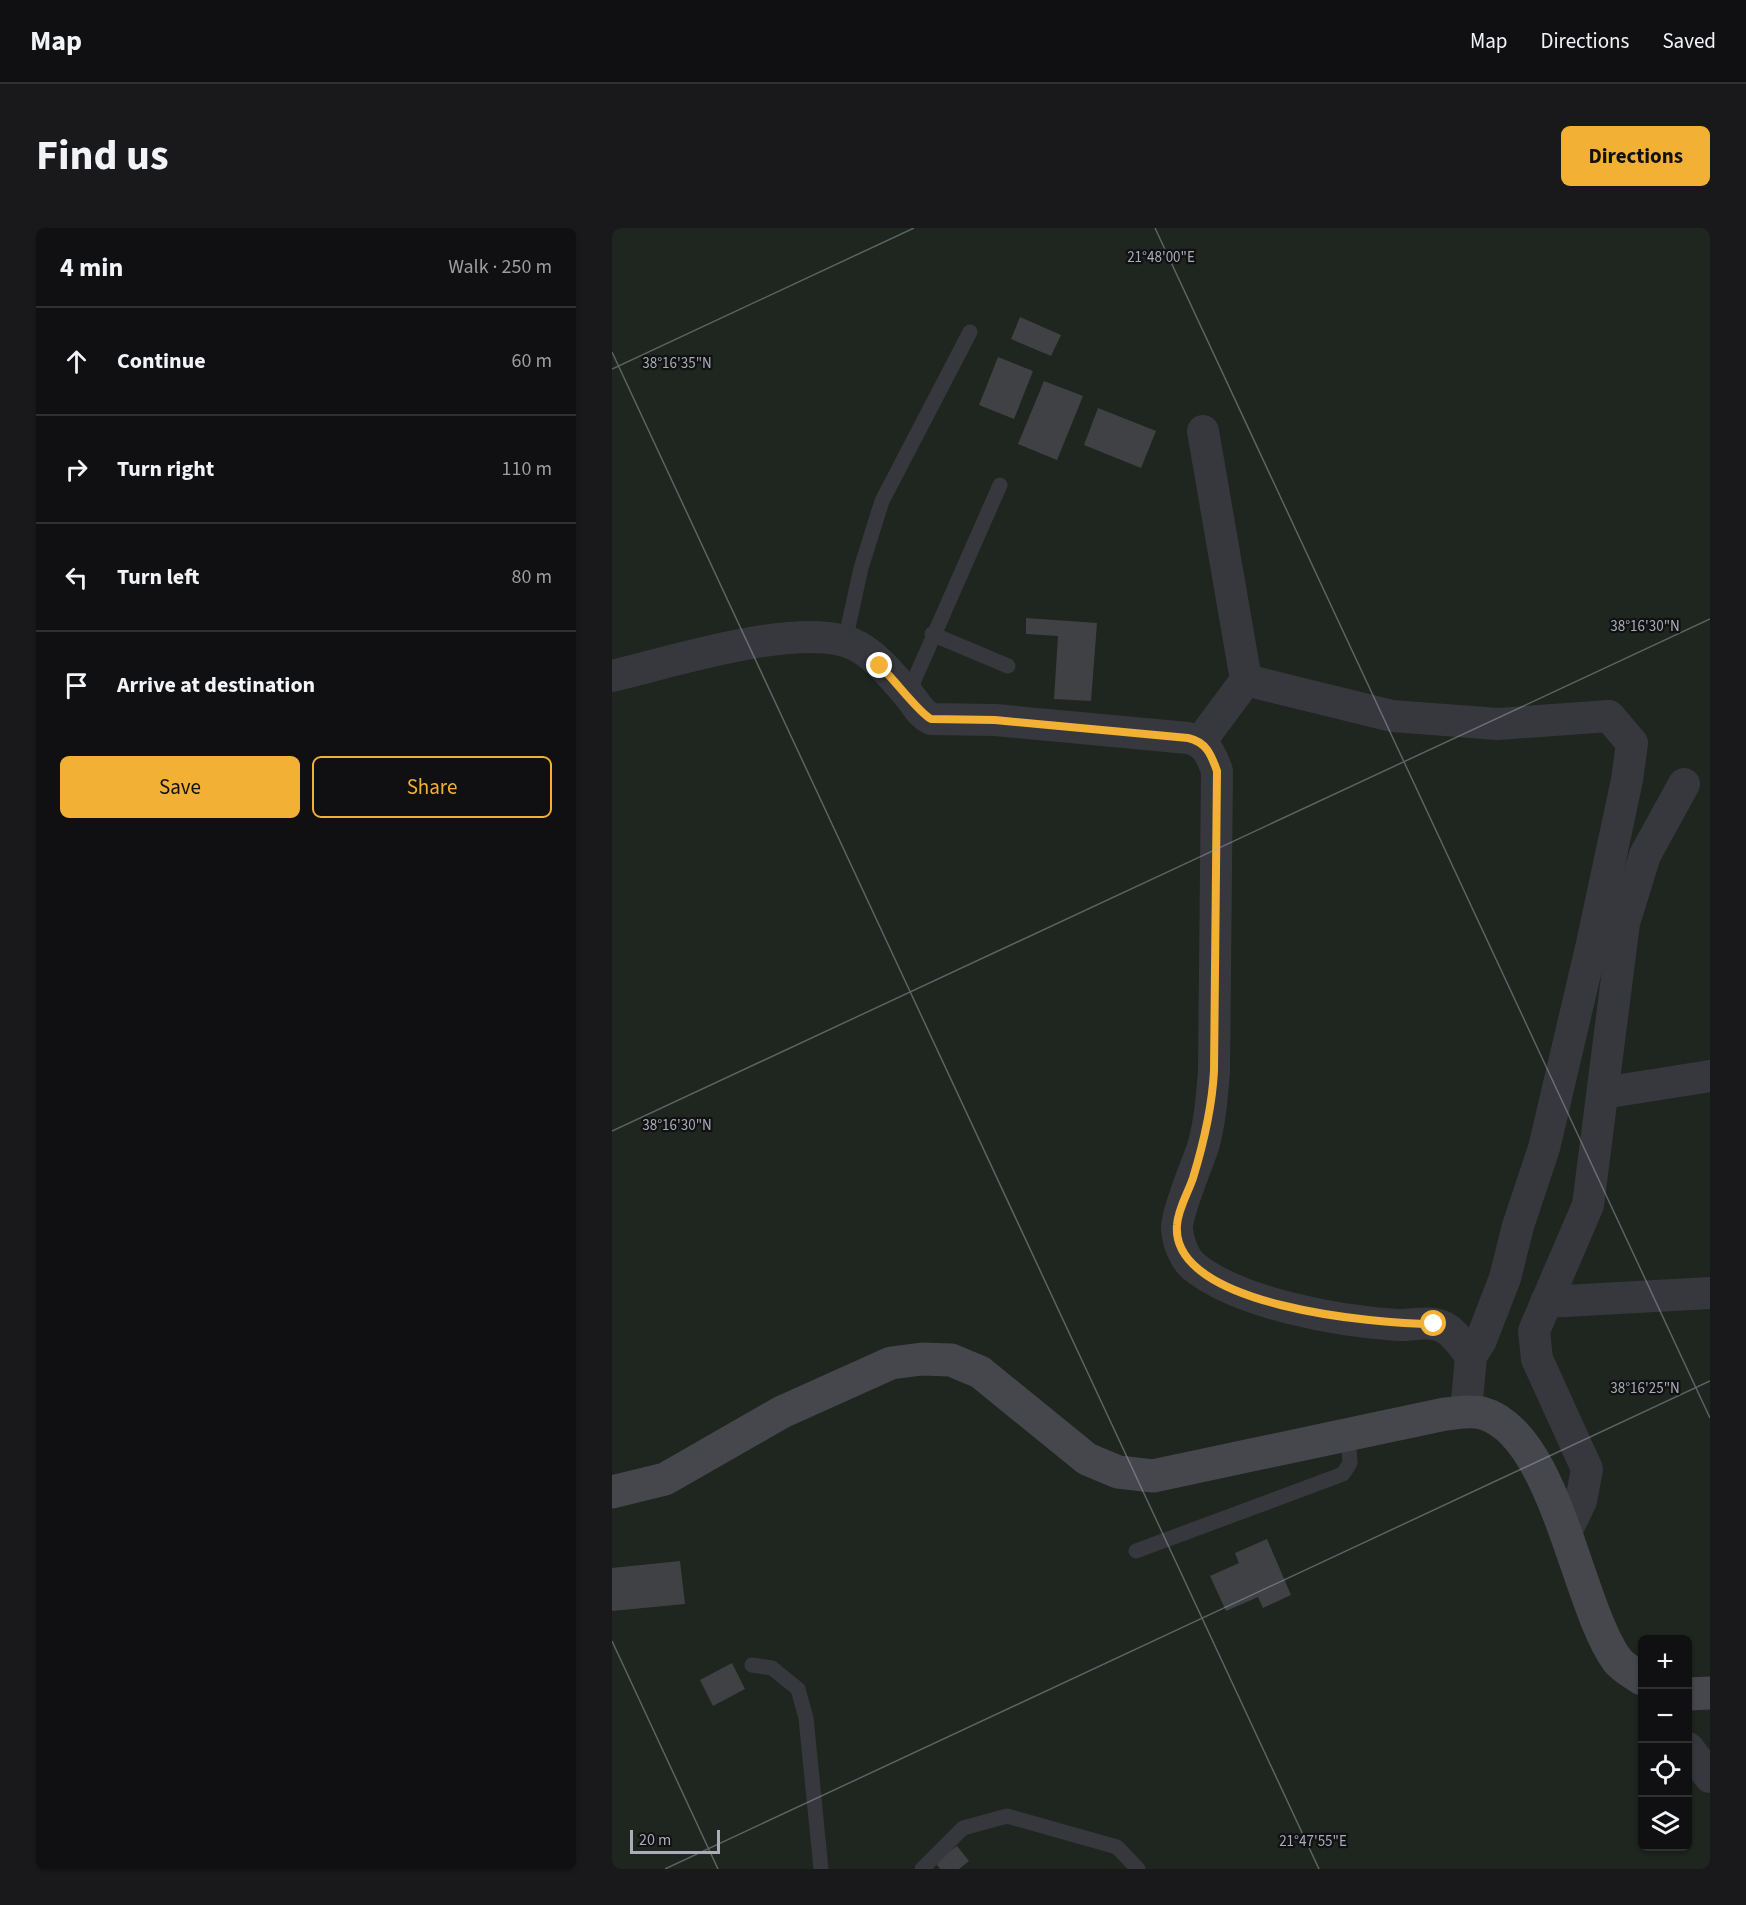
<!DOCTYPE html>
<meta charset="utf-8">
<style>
:root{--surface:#101012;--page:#19191b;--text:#f1f3f6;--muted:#9c9d9f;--line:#303032;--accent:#f2b134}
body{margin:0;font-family:"Source Sans 3",sans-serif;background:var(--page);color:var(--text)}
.controls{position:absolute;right:18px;bottom:18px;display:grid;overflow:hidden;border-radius:9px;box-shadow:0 2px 4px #0004}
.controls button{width:54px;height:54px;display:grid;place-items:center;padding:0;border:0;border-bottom:2px solid var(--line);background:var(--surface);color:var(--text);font:30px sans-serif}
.scale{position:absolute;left:18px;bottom:15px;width:90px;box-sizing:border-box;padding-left:6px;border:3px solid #a8adb8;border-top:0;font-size:16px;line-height:21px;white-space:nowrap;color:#a8adb8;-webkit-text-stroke:4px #111113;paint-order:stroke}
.stop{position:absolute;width:18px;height:18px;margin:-14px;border:4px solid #f2b134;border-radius:50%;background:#fff}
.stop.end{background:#f2b134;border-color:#fff;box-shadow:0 2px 6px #0008}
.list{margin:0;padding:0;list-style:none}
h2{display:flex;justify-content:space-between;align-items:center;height:78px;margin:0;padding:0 24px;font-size:26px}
h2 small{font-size:20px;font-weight:400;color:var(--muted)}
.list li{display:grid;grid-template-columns:39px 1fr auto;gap:18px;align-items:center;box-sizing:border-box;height:108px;padding:0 24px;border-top:2px solid var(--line)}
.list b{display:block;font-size:22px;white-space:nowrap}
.list em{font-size:20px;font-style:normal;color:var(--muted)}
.actions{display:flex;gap:12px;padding:18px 24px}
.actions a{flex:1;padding:14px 0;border:2px solid var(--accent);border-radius:9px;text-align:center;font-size:21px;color:var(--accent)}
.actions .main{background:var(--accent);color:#111}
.icon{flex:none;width:33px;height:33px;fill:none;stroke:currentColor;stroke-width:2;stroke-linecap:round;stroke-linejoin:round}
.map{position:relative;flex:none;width:1098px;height:1641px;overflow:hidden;border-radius:9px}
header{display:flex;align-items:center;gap:36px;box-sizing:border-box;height:84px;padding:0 30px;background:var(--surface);border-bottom:2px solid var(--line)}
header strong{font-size:28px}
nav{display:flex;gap:33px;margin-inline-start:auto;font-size:21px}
.intro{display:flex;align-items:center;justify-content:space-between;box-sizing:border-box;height:144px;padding:0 36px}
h1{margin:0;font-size:42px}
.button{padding:15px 27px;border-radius:9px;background:var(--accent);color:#111;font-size:21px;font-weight:700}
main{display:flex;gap:36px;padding:0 36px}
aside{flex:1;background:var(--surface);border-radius:9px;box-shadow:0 2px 4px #0004}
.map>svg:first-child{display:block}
</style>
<header>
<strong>Map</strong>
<nav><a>Map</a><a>Directions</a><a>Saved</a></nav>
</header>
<div class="intro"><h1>Find us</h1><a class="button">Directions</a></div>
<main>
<aside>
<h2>4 min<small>Walk · 250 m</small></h2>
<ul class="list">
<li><svg class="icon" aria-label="ahead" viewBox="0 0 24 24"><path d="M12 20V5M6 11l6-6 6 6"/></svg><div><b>Continue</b></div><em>60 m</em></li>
<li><svg class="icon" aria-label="right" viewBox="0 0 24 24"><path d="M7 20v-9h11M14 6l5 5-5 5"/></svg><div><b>Turn right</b></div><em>110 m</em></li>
<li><svg class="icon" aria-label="left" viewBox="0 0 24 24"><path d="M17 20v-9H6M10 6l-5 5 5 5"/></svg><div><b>Turn left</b></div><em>80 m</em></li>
<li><svg class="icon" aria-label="arrive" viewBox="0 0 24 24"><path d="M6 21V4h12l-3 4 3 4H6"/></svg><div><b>Arrive at destination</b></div></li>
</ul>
<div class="actions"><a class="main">Save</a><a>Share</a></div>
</aside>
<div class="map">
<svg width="1098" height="1641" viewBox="0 0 1098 1641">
<rect width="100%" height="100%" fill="#161618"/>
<path fill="#1e261f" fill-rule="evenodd" d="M0,0h1098v1641h-1098zM1030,1412h46v206h-46z"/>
<g fill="#404145">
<polygon points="408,89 449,107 439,128 399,111"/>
<polygon points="386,129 421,143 402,191 367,177"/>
<polygon points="432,153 471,168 445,232 406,216"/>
<polygon points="486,180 544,203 529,240 472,217"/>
<polygon points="414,390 485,395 479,473 442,471 446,408 414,406"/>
<polygon points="655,1311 679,1367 651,1380 646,1369 614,1383 598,1348 627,1335 623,1325"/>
<polygon points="68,1333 73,1376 0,1383 0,1340"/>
<polygon points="120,1435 133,1461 101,1478 88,1452"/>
<polygon points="345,1618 357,1633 347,1641 328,1641 323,1634"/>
</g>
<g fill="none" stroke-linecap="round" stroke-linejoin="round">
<g stroke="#37383d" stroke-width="15">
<polyline points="320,406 396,438"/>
<polyline points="233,413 249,340 270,273 358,104"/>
<polyline points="296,466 388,257"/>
<polyline points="524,1323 731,1246 738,1235 736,1208"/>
<polyline points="140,1437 160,1440 186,1461 194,1490 209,1641"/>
<polyline points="310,1641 351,1600 395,1588 505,1619 526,1641"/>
</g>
<g stroke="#37383d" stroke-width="32">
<path d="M0,448c57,-13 194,-58 245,-30 19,10 36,31 50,47 9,10 12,20 24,26l64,1 193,18c18,4 23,16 29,33l-3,300c-2,26 -4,51 -11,76 -6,17 -27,68 -26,82 1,13 7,29 16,37 46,38 146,55 204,59 13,1 28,-4 41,0 14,3 24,20 33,31"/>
<polyline points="634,452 780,488 886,496 997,488 1020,515 1015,552 979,720 932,920 906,998 893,1050 869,1112 859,1128 854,1184"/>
<polyline points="588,514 634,452 591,203"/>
<polyline points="991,865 1098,848"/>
<polyline points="934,1074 1098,1065"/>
<polyline points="954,1304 969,1273 975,1241 925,1131 922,1103 976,977 1012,695 1033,627 1072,556"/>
<polyline points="1076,1520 1098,1549"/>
</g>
<g stroke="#45474d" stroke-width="33">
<path d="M0,1264l53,-13 117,-67 109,-49 31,-4 29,1 29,12 107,87 31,13 35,4 292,-62c12,-1 25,-4 37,-1 74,20 94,190 135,247 6,8 18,14 25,19"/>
<polyline points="1076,1466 1098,1465"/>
</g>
</g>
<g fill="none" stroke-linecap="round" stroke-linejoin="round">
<path stroke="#f2b134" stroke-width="8" d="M268,438c14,13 39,47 51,53l64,1 193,18c18,4 23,16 29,33l-3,300c-2,37 -10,71 -21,107 -5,15 -15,31 -16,47 -7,82 201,99 257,99"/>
</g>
<path fill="none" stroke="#a8adb8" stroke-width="1.5" stroke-opacity="0.45" d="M543,0l555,1190M0,124l707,1517M0,141l302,-141M0,903l1098,-512M0,1413l106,228M53,1641l1045,-488"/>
<g font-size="15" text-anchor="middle" fill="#a8adb8" stroke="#111113" stroke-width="4.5" stroke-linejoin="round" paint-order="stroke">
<text x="549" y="34">21°48'00"E</text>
<text x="65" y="140">38°16'35"N</text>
<text x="1033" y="403">38°16'30"N</text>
<text x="65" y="902">38°16'30"N</text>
<text x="1033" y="1165">38°16'25"N</text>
<text x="701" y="1618">21°47'55"E</text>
</g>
</svg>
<div class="controls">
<button>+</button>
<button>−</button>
<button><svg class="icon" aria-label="locate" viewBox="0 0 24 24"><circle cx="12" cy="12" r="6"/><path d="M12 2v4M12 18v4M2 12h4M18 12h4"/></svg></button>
<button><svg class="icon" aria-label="layers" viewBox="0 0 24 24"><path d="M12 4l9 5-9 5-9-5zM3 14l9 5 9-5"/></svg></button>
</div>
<div class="scale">20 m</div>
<div class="stop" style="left:822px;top:1096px"></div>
<div class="stop end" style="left:268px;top:438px"></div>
</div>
</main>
